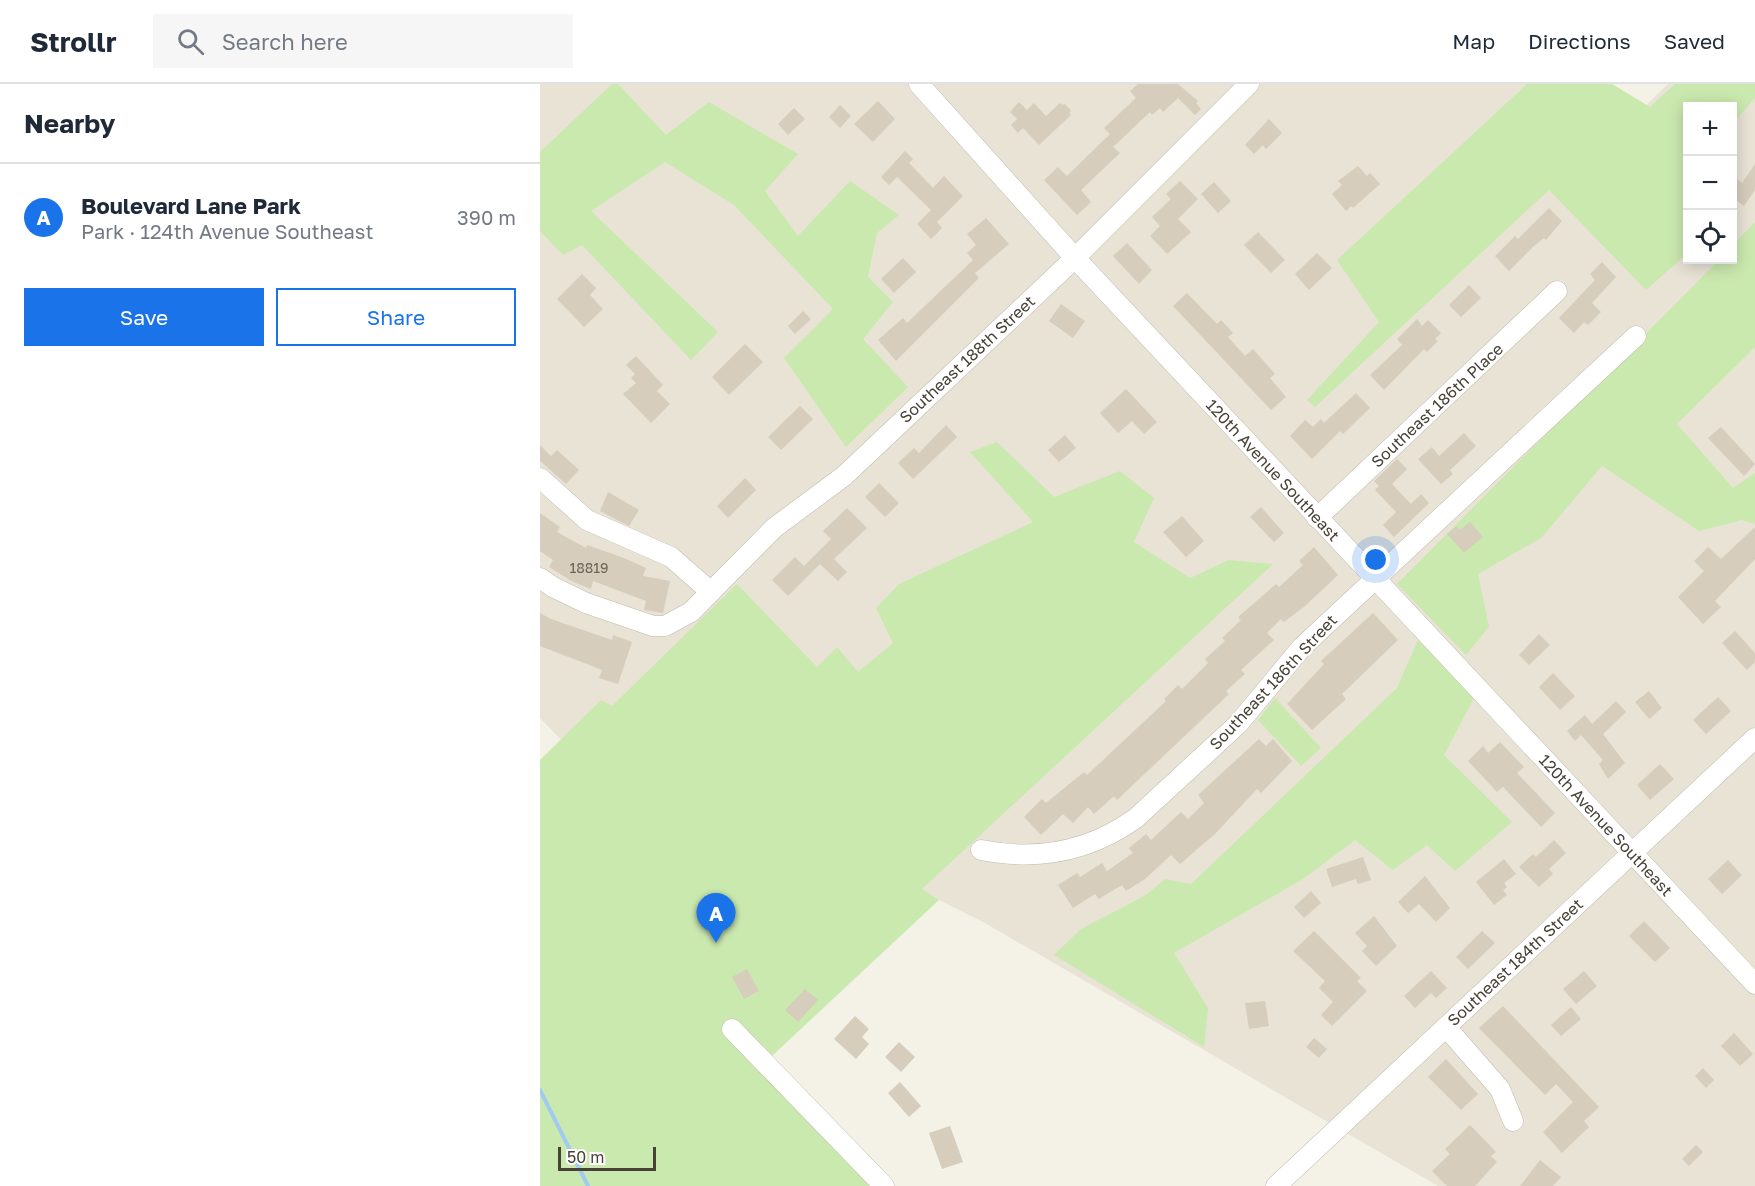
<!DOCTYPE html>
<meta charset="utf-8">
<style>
:root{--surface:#fff;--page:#f6f6f7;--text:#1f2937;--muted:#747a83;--line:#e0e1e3;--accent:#1a73e8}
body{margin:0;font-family:"Golos Text",sans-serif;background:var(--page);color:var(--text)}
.controls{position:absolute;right:18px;top:18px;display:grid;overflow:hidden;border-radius:0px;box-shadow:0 3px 15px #0003}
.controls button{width:54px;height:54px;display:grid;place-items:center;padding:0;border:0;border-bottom:2px solid var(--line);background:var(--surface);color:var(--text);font:30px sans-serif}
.scale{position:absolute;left:18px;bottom:15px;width:98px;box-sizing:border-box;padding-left:6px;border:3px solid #474136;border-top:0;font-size:16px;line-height:21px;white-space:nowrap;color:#474136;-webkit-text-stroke:4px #fff;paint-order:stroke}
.you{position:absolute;left:836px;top:476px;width:21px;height:21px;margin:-15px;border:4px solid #fff;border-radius:50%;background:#1a73e8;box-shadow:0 0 0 9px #1a73e833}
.badge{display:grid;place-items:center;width:39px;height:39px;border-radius:50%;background:var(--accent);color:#fff;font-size:20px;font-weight:700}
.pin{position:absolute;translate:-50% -50px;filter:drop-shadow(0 2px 3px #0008)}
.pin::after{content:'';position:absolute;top:32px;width:21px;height:18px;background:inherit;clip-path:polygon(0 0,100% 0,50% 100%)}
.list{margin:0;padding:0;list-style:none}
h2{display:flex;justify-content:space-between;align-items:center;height:78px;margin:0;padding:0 24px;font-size:26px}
h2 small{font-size:20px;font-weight:400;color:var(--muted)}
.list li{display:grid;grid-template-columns:39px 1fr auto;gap:18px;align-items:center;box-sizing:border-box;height:108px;padding:0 24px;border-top:2px solid var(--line)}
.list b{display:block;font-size:22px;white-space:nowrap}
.list p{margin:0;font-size:20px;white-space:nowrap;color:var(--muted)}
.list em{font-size:20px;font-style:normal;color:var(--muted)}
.actions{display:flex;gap:12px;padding:18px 24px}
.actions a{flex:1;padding:14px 0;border:2px solid var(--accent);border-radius:0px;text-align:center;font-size:21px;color:var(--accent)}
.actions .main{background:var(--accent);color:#fff}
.icon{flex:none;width:33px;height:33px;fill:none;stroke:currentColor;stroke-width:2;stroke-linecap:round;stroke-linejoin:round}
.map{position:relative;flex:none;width:1215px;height:1102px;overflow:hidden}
header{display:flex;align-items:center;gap:36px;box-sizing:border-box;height:84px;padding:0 30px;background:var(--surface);border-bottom:2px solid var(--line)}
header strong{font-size:28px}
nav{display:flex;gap:33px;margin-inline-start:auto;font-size:21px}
.search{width:420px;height:54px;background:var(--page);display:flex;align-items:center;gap:15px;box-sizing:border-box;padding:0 21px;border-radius:0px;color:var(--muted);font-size:22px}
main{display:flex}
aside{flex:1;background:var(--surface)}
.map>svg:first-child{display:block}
</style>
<header>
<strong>Strollr</strong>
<div class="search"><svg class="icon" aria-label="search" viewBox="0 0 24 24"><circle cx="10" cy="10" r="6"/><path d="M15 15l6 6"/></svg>Search here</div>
<nav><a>Map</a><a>Directions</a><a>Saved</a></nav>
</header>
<main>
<aside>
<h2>Nearby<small></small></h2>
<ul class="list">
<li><span class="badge">A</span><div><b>Boulevard Lane Park</b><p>Park · 124th Avenue Southeast</p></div><em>390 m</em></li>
</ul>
<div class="actions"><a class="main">Save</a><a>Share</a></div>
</aside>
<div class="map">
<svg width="1215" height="1102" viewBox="0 0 1215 1102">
<rect width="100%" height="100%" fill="#f4f1e7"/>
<path fill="#e8e3d5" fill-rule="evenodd" d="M0,0h1062l32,33 34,-33h87v1102h-317l-453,-263 -46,-23 -327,-193 -43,41 -29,-30zM1148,22h44v154h-44z"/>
<g fill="#cae9af">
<polygon points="72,0 78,0 126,51 169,18 258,70 225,107 258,152 310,97 359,131 337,149 328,193 353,218 323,255 368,303 306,363 244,274 293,225 194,121 125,78 51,127 178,248 151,276 42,161 23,171 0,147 0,68"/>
<polygon points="987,0 1072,0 1110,23 1135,0 1215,0 1215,14 1193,39 1192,22 1148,22 1147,170 1106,206 1009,106 775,323 767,316 839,238 797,176"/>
<polygon points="1215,138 1215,263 1137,340 1193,404 1215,389 1215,440 1202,436 1159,447 1062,382 1001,454 938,490 949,543 926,571 857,500 1179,176 1192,176 1193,161"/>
<polygon points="457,358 514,413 580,387 614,414 594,458 650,494 689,476 733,480 382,805 399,816 218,985 331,1102 0,1102 0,676 61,616 72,622 197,500 277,583 297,563 318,588 353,559 336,524 359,500 493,438 430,368"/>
<polygon points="878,556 935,612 904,671 972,738 915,787 887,761 853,786 815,756 763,795 634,869 668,924 664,963 514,871 541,845 606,811 625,795 651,800 857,604"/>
<polygon points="735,614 781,664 761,682 718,636"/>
</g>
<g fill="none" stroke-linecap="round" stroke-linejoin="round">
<polyline stroke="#a2cbf2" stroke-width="4" points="0,1006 48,1102"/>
</g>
<g fill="#d6cdbc">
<polygon points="598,0 638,0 658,17 656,19 661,25 655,31 638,14 623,28 620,24 612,31 610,28 573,63 580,69 541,106 551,118 537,131 504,96 518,83 527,92 570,50 564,44 596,14 590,7"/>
<polygon points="338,17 355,35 333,58 314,40"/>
<polygon points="479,18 487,26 494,19 506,32 520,19 522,21 525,20 531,27 529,29 531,31 499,61 483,44 478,49 471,41 477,35 470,28"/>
<polygon points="300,21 311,32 300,44 289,33"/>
<polygon points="254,24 265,35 248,51 238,40"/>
<polygon points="729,35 742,49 726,65 723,61 714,70 705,61"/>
<polygon points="365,67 373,75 369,79 393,104 404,92 423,112 397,138 402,144 391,155 377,140 391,126 357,93 349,101 341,93"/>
<polygon points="1215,80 1215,106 1204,122 1192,113 1192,101 1197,95 1202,99"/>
<polygon points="818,82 827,92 830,89 840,100 813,124 811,122 806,127 792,110 802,101 798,97"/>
<polygon points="640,97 658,115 638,135 651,148 627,170 610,152 620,142 612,133 631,115 626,110"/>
<polygon points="674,98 691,117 678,129 661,110"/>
<polygon points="1009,124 1022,137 1006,156 1004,154 994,162 969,187 955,172 975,152 978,155"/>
<polygon points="446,134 469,160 435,189 439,194 356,277 338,256 363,234 367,239 433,176 427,169 436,161 427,150"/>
<polygon points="718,148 745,176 731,189 704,161"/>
<polygon points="587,159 612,186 599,200 573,172"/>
<polygon points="777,169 792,184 769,206 755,190"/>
<polygon points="363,174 376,188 354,209 341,195"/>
<polygon points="1062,178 1076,193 1052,219 1061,228 1048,241 1044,238 1034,249 1019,234 1055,196 1050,190"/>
<polygon points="42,190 56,204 50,211 63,225 44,243 17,215"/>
<polygon points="929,201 941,214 921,233 909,221"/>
<polygon points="647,209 677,240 681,236 693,249 688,253 705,272 713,265 735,290 730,294 746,313 731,326 633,222"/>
<polygon points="521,220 545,237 533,254 509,237"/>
<polygon points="263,227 271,235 255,250 248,242"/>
<polygon points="877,235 882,242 888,236 901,249 895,255 898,257 887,268 884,265 844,306 830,291 862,261 857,255"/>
<polygon points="205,260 223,278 189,311 172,293"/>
<polygon points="96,272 123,301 117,307 130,320 111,339 83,310 96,299 91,294 95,290 86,281"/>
<polygon points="586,305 617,338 604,350 592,337 578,349 560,329"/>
<polygon points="816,309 830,324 803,350 800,347 772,375 750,352 765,336 773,343 781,335 784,339"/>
<polygon points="260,322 273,335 241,366 228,353"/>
<polygon points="406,341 417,353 373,395 358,379 374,364 379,369"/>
<polygon points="1181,343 1215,380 1204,392 1168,354"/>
<polygon points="924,349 936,362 910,386 913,390 901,400 878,375 892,363 899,372"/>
<polygon points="525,351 536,364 519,378 508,366"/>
<polygon points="0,361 11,372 17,366 39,386 26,400 0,377"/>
<polygon points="857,375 867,385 852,400 871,420 881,410 889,419 854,453 843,441 856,428 835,406 839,402 834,397"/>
<polygon points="205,394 216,406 188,434 177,422"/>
<polygon points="339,399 359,419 345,433 325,413"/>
<polygon points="68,408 99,426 89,442 60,427"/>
<polygon points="721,423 744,449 734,458 710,433"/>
<polygon points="307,424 327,444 294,475 307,488 298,497 280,480 248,512 232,496 255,473 264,482 291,455 283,447"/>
<polygon points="0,429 20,443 17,448 46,464 47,461 84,474 106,484 103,492 130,497 123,529 104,526 106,517 53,497 51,505 33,498 9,483 13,476 0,467"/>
<polygon points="642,432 664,457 646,473 623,448"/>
<polygon points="930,438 943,453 924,469 907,450 917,442 920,446"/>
<polygon points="1215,443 1215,475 1175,517 1181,523 1163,540 1138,513 1164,487 1154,477 1168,463 1181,475"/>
<polygon points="774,463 798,491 765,522 744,538 741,535 727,549 734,556 701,586 705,590 686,607 689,610 577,716 574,712 554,730 548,723 533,739 523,730 501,751 484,733 502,715 506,719 544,688 547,691 626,617 624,615 638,601 642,605 668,579 665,575 685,557 682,554 701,536 698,533 736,500 739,503 763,481 759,477"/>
<polygon points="0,529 11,535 72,556 73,551 92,558 78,600 59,594 62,586 0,562"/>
<polygon points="833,529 858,556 802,610 806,615 772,646 747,620 784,580 781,577"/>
<polygon points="1195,547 1215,569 1215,578 1207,586 1182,559"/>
<polygon points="999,550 1010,561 989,581 979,571"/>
<polygon points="1013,589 1035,612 1020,626 999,603"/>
<polygon points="1109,607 1122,624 1109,635 1095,618"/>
<polygon points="1178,613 1191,627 1166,650 1153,636"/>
<polygon points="1076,617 1086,628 1063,650 1085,679 1068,695 1059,680 1063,676 1041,651 1035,657 1027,647 1045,631 1052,640"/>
<polygon points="719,655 726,662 733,655 752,677 721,709 717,705 675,750 640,780 631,771 605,795 586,807 582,801 559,815 555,810 533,824 518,801 537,789 540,793 562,779 567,787 593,769 589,764 606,750 611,756 641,728 648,735 664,719 658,711"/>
<polygon points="960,658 984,683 977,689 1015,729 1001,743 963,703 957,708 928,677 943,662 948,669"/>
<polygon points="1120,680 1134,695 1110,716 1097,701"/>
<polygon points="1014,756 1026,769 1009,785 1013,790 999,803 979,783 993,770 996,773"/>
<polygon points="823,773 831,796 818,800 816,795 792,803 786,785"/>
<polygon points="964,775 976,790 964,799 967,803 963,806 967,811 954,821 936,798"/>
<polygon points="1188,776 1202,791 1182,810 1168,795"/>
<polygon points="885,792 910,824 896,838 879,820 868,829 858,818"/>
<polygon points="771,807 781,819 764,834 754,823"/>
<polygon points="834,832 857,862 836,882 822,867 827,862 815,849"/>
<polygon points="1104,837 1130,864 1115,878 1089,852"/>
<polygon points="774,847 821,894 817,897 827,907 792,942 781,931 793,918 779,904 785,897 753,867"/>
<polygon points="942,847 955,859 928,885 916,873"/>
<polygon points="207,885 219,907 204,915 192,893"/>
<polygon points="891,887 907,904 896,914 891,909 875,924 864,912"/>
<polygon points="1044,887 1057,902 1036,920 1023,905"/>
<polygon points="265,905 278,916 258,938 245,926"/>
<polygon points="725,917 729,942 709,945 705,919"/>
<polygon points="963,922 1059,1023 1044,1037 1049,1043 1022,1069 1003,1048 1033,1018 1016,1000 1005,1011 939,944"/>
<polygon points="1031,923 1041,935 1021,952 1011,941"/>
<polygon points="315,932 329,945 322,953 329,960 316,975 294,955"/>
<polygon points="1194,949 1213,970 1200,982 1181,962"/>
<polygon points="774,954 787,965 779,974 766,963"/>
<polygon points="359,958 375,973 361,988 345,973"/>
<polygon points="906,975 938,1010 921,1026 888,993"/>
<polygon points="1163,984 1174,996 1166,1004 1155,992"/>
<polygon points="360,998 381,1022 369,1033 348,1009"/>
<polygon points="930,1041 956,1068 951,1072 957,1078 935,1102 907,1102 892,1087 910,1070 905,1065"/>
<polygon points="410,1042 423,1078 402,1085 389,1049"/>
<polygon points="1156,1061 1163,1068 1149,1082 1142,1075"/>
<polygon points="1000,1076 1021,1093 1013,1102 980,1102"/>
</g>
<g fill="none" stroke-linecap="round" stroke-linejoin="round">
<g stroke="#c2bcac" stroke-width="21">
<g id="minor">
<polyline points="379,0 535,174 1215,900"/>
<polyline points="0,394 47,436 131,473 171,508"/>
<polyline points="777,434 1017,207"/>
<polyline points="0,494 13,503 46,519 113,542 125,542 151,528 234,444 304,392 535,174 709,0"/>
<path d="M441,766c56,11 108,2 155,-32l102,-94 64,-77 334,-311"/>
<polyline points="906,943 960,1005 973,1037"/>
<polyline points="192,945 344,1102"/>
<polyline points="736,1102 1215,654"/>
</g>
</g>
<use href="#minor" stroke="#fff" stroke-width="20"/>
</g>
<g text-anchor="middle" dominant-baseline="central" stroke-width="4.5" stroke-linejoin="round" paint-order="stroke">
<g font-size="14" fill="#6b6458">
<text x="49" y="483">18819</text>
</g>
<g font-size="16" fill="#474136" stroke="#fff">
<text transform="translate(427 275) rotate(-43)">Southeast 188th Street</text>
<text transform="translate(897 321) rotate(-43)">Southeast 186th Place</text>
<text transform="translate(733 386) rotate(47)">120th Avenue Southeast</text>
<text transform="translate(733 598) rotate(-47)">Southeast 186th Street</text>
<text transform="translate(1066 741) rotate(47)">120th Avenue Southeast</text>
<text transform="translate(975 878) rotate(-43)">Southeast 184th Street</text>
</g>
</g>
</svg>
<div class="controls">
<button>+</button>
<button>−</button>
<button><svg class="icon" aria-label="locate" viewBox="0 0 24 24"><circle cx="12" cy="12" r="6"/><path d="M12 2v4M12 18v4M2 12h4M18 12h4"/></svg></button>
</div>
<div class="scale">50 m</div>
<div class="you"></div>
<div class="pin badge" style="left:176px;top:859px">A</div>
</div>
</main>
